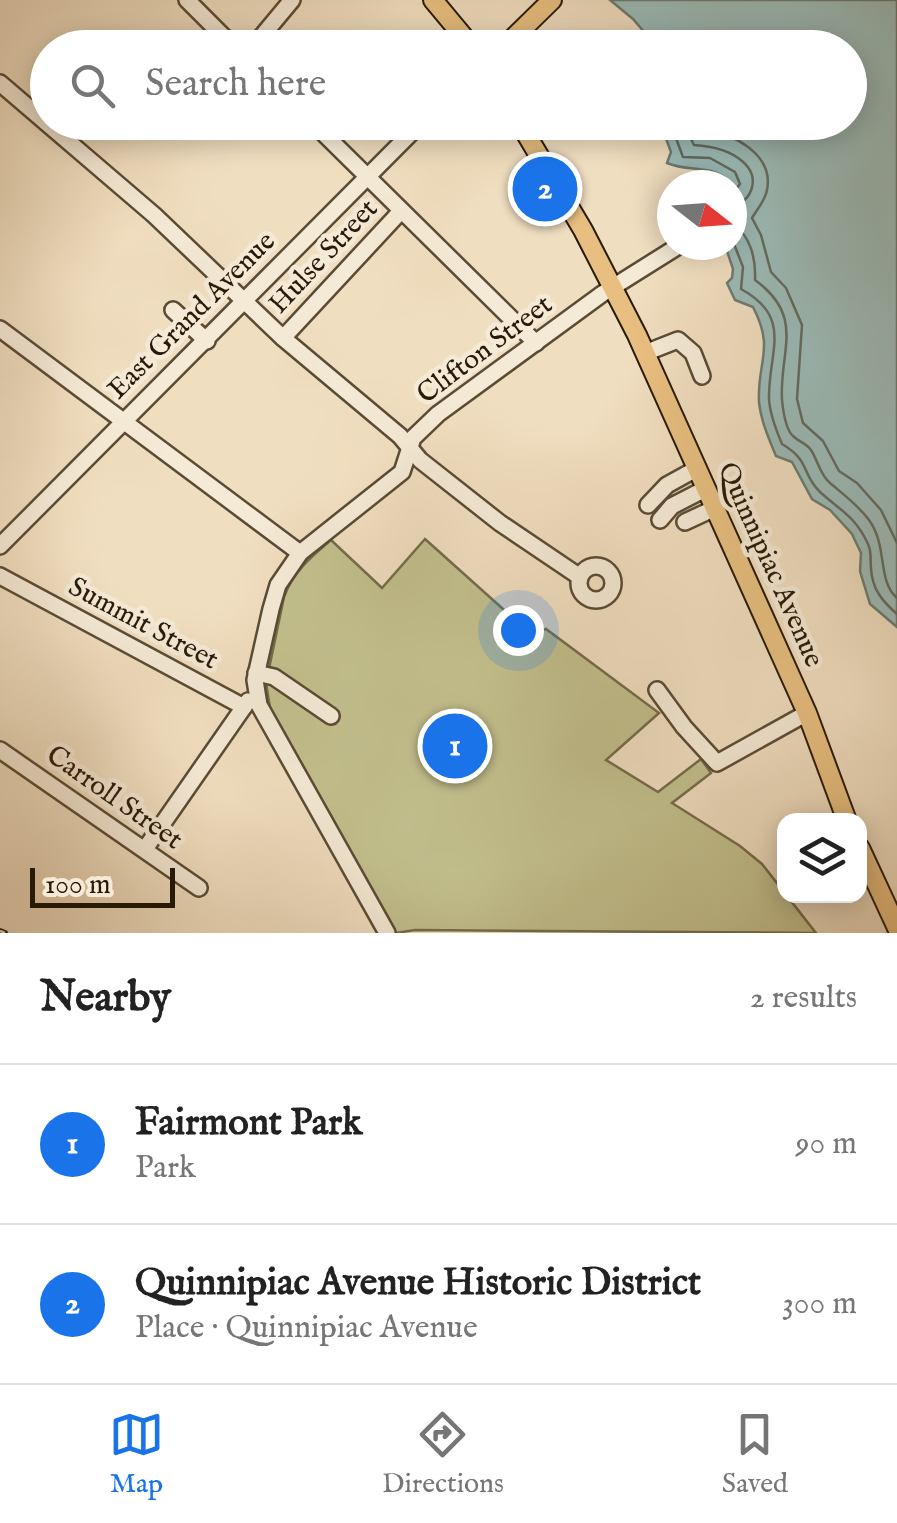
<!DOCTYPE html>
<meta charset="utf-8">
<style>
:root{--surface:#fff;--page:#f6f6f6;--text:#222;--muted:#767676;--line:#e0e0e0;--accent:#1a73e8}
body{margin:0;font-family:"IM FELL English",serif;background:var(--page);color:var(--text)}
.controls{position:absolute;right:30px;bottom:30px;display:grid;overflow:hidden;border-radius:20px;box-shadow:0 5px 25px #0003}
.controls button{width:90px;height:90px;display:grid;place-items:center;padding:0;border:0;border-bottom:2px solid var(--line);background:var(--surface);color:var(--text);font:50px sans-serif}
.compass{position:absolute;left:657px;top:170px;width:90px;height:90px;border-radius:50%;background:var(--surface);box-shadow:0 5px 25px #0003;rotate:107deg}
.scale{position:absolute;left:30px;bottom:25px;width:145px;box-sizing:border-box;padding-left:10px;border:5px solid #281a07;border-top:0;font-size:28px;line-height:35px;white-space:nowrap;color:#281a07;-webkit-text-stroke:8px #f5ead6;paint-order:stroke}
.you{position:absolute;left:518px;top:630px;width:35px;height:35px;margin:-25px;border:8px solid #fff;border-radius:50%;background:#1a73e8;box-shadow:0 0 0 15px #1a73e833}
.badge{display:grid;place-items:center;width:65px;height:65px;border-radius:50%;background:var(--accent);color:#fff;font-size:32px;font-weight:700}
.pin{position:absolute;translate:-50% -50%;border:5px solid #fff;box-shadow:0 2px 10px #0006}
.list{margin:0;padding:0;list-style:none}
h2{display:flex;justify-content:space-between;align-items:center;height:130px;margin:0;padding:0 40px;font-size:42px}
h2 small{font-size:32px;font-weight:400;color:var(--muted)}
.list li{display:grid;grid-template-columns:65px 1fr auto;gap:30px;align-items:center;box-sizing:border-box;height:160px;padding:0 40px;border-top:2px solid var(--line)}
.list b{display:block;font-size:38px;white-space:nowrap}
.list p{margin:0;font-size:32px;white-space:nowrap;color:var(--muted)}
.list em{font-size:32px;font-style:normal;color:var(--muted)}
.icon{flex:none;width:55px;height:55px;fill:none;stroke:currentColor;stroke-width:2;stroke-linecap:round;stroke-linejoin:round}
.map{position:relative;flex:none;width:897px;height:933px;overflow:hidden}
.search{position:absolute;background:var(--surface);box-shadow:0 5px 25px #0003;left:30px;right:30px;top:30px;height:110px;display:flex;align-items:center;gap:25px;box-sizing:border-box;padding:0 35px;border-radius:55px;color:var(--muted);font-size:38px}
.sheet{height:450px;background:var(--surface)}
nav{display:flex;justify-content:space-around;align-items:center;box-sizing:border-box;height:140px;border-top:2px solid var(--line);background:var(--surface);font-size:28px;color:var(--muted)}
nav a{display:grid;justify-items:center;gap:5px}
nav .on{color:var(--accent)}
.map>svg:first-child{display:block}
</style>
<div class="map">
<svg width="897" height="933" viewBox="0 0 897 933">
<rect width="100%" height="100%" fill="#f0dec0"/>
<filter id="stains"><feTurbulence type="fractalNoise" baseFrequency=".002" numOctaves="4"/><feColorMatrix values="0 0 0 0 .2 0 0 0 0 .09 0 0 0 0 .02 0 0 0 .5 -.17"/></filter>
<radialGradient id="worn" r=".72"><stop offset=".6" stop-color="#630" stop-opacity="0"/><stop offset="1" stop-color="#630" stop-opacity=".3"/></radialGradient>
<path fill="#c2bf8d" stroke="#756c4a" stroke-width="2.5" d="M425,539l78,70 33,23 10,-3 113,84 -53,47 52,32 43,-33 10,14 -39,30 68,43 22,18 54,69 -401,-3 -19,3 -114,-199 -12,-26 -4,-25 18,-86c9,-25 27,-40 47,-57l51,48z"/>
<path fill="#9bbbb8" stroke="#6d7b71" stroke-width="2.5" d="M610,0h287v627l-27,-23 -10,-33 1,-18 -9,-19 -22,-24 -18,-11 -20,-37 -16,-6c-7,-17 -15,-35 -17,-54 -2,-41 16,-53 -6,-95l-18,-7 -8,-17 5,-5 1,-9 -8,-24h7l4,-44 -5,-18c-19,-20 -41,-10 -64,-20l4,-11 -11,-30h190v-74l-193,-1 -24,-28z"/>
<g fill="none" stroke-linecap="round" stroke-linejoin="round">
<g stroke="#626a60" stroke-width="2.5">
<polyline points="670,122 683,157 710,158 735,172 740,184 732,194"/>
<path d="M683,122l11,23c17,1 34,4 48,16 19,16 11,39 -10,46"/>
<path d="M699,122l4,8c30,3 71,24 64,60 -2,11 -10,19 -15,28l9,17 10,37 15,16 16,37 -5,74 6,24 20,18 16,30 18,12 24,27 16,33"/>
<path d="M732,224c19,11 24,36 23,56 51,37 24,71 27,120 1,10 3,29 11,36 6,6 13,7 18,14 7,11 9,25 19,33 14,12 28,22 39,37 19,26 8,61 28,78"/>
<path d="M732,239l11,28 -2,22c53,29 27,63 28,110 1,16 7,31 13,45 29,17 19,30 38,48 21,19 35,24 48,52 4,9 2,14 3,24 1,21 11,33 26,46"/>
</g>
<g stroke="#5a4b35" stroke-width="20">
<g id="minor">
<polyline points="187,0 235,48"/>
<polyline points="252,48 292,0"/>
<polyline points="0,83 154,215 283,338 400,436 420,460 500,523 580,577"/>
<polyline points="312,122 536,343"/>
<polyline points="173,310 207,341"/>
<polyline points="0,329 300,553"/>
<polyline points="283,338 401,211"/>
<polyline points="645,353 678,340 693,353 702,376"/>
<polyline points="648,505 667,485 696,469"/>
<polyline points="660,520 672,506 705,489"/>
<polyline points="685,522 713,509"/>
<polyline points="0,546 422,122"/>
<circle cx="596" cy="583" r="17"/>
<polyline points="0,576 244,707"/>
<polyline points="256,673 274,677 331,716"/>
<polyline points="657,690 684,727 717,763 807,713"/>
<polyline points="0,750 199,888"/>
<polyline points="145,849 248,701"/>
<polyline points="387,933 259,705 255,680 271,609 278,585 300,553 402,472 413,438 438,414 602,294 680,245"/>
</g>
</g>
<g stroke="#281a07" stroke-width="22">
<g id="major">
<polyline points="433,0 473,48"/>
<polyline points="503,48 552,0"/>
<polyline points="519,122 583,230 637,335 807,713 847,821"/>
<polyline points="860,848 897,928"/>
</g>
</g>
<use href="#minor" stroke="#f5ead6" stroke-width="15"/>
<use href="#major" stroke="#e8bf80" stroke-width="18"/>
<g stroke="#281a07" stroke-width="6">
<polyline id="rail" points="0,931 5,933"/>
</g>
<use href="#rail" stroke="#f5ead6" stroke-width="2.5" stroke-dasharray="8" stroke-linecap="butt"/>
</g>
<g text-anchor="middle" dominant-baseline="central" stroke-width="9" stroke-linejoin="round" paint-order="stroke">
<g font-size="28" fill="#281a07" stroke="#f5ead6">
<text transform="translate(324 257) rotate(-47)">Hulse Street</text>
<text transform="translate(192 316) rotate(-45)">East Grand Avenue</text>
<text transform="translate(485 350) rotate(-37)">Clifton Street</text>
<text transform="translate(770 565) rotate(66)">Quinnipiac Avenue</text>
<text transform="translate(143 624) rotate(28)">Summit Street</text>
<text transform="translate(114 798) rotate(35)">Carroll Street</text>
</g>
</g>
<rect width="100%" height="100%" filter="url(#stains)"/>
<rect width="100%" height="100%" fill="url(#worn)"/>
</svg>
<div class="controls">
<button><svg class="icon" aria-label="layers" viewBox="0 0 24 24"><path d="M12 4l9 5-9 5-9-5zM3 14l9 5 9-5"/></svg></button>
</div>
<svg class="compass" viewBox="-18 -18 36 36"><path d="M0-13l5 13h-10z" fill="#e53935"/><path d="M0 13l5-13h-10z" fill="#767676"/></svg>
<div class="scale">100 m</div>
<div class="you"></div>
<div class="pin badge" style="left:455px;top:746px">1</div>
<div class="pin badge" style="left:545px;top:189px">2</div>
<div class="search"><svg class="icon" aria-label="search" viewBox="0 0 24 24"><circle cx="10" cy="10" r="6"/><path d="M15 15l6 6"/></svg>Search here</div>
</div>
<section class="sheet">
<h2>Nearby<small>2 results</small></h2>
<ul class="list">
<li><span class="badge">1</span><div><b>Fairmont Park</b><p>Park</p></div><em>90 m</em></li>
<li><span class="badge">2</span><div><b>Quinnipiac Avenue Historic District</b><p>Place · Quinnipiac Avenue</p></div><em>300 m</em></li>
</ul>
</section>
<nav>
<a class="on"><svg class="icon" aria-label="map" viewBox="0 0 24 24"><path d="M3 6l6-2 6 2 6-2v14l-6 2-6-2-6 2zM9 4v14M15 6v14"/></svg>Map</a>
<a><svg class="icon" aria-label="directions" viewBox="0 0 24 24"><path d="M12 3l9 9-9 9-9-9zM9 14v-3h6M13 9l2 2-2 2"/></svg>Directions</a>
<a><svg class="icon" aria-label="saved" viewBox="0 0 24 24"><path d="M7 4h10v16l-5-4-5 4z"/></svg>Saved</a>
</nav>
